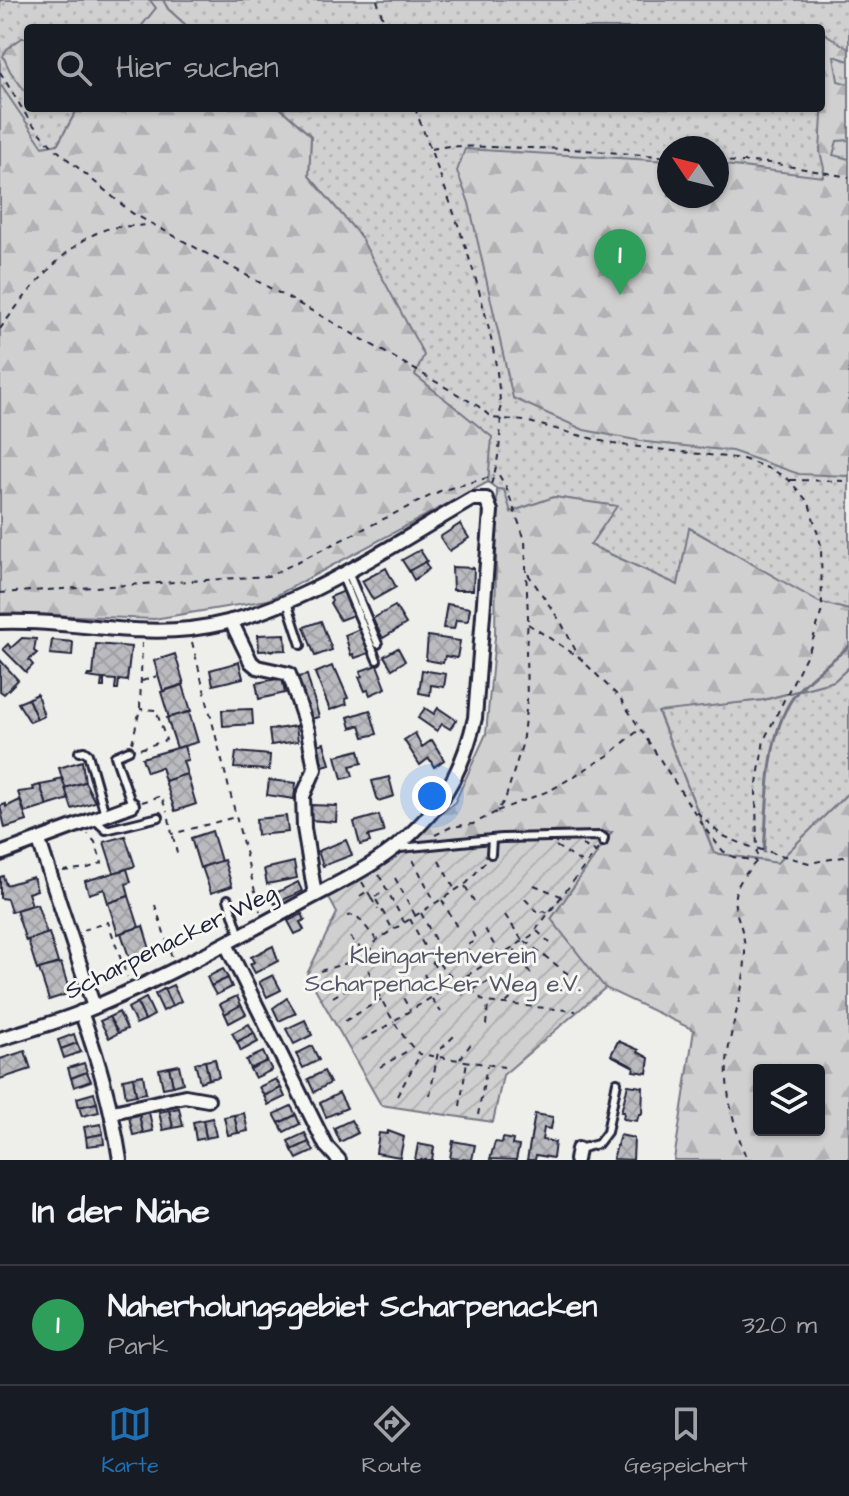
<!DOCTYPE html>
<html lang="de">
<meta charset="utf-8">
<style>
:root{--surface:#171b24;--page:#242831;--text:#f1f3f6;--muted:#9ea1a6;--line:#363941;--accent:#1f6fb2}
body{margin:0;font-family:"Architects Daughter",sans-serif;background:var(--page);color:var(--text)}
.controls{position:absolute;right:24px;bottom:24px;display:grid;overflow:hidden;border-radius:8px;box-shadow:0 2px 6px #0004}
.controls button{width:72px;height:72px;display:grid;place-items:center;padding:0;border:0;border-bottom:2px solid var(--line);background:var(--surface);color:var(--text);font:40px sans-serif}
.compass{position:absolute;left:657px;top:136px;width:72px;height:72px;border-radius:50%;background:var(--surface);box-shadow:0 2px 6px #0004;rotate:305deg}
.you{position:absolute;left:432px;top:796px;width:28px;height:28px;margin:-20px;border:6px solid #fff;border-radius:50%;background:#1a73e8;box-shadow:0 0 0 12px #1a73e833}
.badge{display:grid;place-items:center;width:52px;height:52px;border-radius:50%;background:var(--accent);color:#fff;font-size:26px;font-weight:700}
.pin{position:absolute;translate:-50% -66px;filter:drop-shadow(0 2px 4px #0008)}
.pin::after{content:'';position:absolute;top:42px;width:28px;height:24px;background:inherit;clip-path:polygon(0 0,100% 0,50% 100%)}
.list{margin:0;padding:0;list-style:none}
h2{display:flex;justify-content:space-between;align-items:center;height:104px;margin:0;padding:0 32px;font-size:34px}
h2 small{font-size:26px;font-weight:400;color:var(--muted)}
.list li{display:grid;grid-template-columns:52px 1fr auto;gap:24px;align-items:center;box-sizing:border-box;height:120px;padding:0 32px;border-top:2px solid var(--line)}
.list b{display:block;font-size:30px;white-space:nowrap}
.list p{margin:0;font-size:26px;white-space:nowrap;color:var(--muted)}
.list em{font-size:26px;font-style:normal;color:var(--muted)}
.icon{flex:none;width:44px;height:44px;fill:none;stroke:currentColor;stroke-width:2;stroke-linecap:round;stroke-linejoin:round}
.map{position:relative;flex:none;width:849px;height:1160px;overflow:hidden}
.search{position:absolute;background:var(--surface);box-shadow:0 2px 6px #0004;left:24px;right:24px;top:24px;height:88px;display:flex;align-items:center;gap:20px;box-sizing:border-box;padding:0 28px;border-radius:8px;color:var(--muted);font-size:30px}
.sheet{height:224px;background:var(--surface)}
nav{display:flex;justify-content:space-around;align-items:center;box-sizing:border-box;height:112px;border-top:2px solid var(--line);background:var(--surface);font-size:22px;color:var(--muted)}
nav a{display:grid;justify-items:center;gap:4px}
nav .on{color:var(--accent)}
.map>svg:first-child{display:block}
</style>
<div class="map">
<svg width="849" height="1160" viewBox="0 0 849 1160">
<defs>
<pattern id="grass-dots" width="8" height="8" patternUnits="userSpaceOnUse" patternTransform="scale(2)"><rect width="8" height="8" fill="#d0d0d1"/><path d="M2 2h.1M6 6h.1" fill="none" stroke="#b2b2b4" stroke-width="1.8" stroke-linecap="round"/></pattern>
<pattern id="forest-firs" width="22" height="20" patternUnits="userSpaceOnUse" patternTransform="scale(2)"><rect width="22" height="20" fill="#d0d0d1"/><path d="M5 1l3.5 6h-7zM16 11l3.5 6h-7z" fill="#b2b2b4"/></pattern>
<pattern id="garden-furrows" width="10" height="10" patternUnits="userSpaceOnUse" patternTransform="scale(2)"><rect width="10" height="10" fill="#d0d0d1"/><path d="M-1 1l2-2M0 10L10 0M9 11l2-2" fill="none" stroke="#b2b2b4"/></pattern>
<pattern id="building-cross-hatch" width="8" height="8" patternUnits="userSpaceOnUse" patternTransform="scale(2)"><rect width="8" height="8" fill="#bbbbbf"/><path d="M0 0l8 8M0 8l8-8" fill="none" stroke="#a0a0a5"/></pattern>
</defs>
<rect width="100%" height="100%" fill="#eeeeeb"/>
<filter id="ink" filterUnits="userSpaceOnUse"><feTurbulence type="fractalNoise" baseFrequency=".0125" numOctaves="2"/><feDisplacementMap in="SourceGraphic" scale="16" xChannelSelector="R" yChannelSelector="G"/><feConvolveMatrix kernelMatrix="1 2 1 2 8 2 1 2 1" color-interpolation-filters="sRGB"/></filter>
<g filter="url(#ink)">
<g fill="url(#grass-dots)" stroke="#797986" stroke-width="2" fill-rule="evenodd">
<polygon points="0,0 150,0 156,8 140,28 28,28 28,108 78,108 57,145 42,147 0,84"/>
<path d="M163,0h686v610l-30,-7 -129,-75 -12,57 -88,-40 26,-39 -62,-9 -44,15 -6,-22 -7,-1 -9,-7 3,-45 -76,-62 -55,-139 -51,-60 2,-40 -31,-28h541v-80h-632l-21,-19zM669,148h48v48h-48z"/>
<polygon points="849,667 849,792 777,863 714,853 658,711 764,700 834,681"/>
</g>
<g fill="url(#forest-firs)" stroke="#797986" stroke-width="2" fill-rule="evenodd">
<polygon points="150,0 163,0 168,9 189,28 140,28 156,8"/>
<polygon points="821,31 849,49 849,61 834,56 838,81 849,84 849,140 837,141 833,155 849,159 849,476 799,474 732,451 646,442 584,430 513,398 469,203 457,171 465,149 669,161 669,196 717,196 717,164 823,177 824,168 820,152 825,60 821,57"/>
<polygon points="22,38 28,38 28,95 10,71 3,56 7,49"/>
<polygon points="0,84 43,147 58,144 78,108 280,108 311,136 309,176 360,236 424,355 415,375 492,437 488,482 268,600 154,619 0,613"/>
<path d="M497,489l7,1 7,22 43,-15 63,9 -27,39 88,40 11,-57 130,74 30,8v57l-15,14 -71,19 -105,12 56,141 63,10 72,-71v368h-175l20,-130 -89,-42 -54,-69 60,-87 -61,1 -146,14 51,-45 31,-68 9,-97zM759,1070h60v60h-60z"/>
</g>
<polygon fill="url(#garden-furrows)" stroke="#797986" stroke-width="2" points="612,832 551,919 605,988 503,1075 493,1122 381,1105 307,974 337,913 328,896 404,847 550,833"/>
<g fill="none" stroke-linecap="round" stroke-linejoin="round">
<path stroke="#727281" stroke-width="3" d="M764,852c4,-48 1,-123 34,-161 14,-17 35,-30 51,-45"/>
</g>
<g fill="url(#building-cross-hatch)" stroke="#22223b" stroke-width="2">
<polygon points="460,524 469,538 449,551 440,537"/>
<polygon points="420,550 427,561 409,571 402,560"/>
<polygon points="425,562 429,569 414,580 409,571"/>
<polygon points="452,567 474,568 473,590 453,590"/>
<polygon points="386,568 396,587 373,600 362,581"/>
<polygon points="347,590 356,614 340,620 330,603 332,601 330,597"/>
<polygon points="447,604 470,608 468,621 456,620 454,629 443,628"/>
<polygon points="395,606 406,624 383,638 372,619"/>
<polygon points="321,621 332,650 315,656 304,627"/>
<polygon points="362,628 372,652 355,658 353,654 351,655 345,635"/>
<polygon points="285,634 286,650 259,651 258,635"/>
<polygon points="428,636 460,641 457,658 445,656 443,663 426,660"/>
<polygon points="22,638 36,639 34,651 37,653 29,660 33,665 26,672 3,649 8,644 11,648"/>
<polygon points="52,640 73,642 72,656 50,654"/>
<polygon points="96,644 131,647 127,681 119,680 118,689 115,689 116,680 104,679 104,687 101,687 102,679 87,677 88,675 93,675"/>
<polygon points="398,648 405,661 392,669 384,656"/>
<polygon points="175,654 184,684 163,691 154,661"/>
<polygon points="0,660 18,680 4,694 0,691"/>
<polygon points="239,662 243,678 213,685 210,670"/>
<polygon points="377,665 386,688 370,695 368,690 365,691 359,677 362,676 360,671"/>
<polygon points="332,666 334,671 336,670 348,698 345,699 347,704 330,710 315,673"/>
<polygon points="422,670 446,674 444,687 431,685 430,695 419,693"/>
<polygon points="307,675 319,717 310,719 298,677"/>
<polygon points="282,678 285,693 259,699 256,683"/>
<polygon points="183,685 191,711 169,718 161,692"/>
<polygon points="37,694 44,716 37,719 28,699"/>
<polygon points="28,699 37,719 30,722 18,703"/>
<polygon points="425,708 434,714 438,708 456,720 450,729 442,724 437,731 418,718"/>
<polygon points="252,709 253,724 223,726 222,710"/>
<polygon points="370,710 377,734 364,737 360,725 351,728 348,717"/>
<polygon points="189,712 198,742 177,748 167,718"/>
<polygon points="296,726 298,741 271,745 269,730"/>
<polygon points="415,733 422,747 432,740 444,760 434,767 429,758 420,765 404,740"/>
<polygon points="324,743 330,764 320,767 314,746"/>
<polygon points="184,746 188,760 183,761 187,774 165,781 161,767 147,772 142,758"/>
<polygon points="359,750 362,763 350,766 353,776 342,779 336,756"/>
<polygon points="236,752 270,755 269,770 234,768"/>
<polygon points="82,761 85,782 65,788 59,768"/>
<polygon points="187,774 196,804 175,811 165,781"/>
<polygon points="389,777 394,796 378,801 372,781"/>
<polygon points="62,778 69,799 47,806 40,785 56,782 55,780"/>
<polygon points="269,780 296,783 294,799 267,795"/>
<polygon points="85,782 95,802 72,809 65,788"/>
<polygon points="40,785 47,806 25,813 18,792 34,790 33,787"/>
<polygon points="20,800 27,821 5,828 0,806 6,804 6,807"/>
<polygon points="310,805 337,806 336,822 309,820"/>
<polygon points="379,815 384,832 368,836 370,842 360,845 354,822"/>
<polygon points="286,816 288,832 257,835 256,819"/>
<polygon points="212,831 221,861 200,868 191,838"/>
<polygon points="125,836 135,866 114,873 104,842"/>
<polygon points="346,840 352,855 323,866 318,851"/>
<polygon points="224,860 232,886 211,893 202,867"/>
<polygon points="294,862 297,878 267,884 264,869"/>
<polygon points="127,869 131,882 126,884 129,896 108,903 104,889 89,894 85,881"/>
<polygon points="3,876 6,885 33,877 37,890 28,893 32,905 11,912 7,899 0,898 0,877"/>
<polygon points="298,882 302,891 275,904 270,896"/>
<polygon points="129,896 139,927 118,934 108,903"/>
<polygon points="37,904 47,934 26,941 16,910"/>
<polygon points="302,914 305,920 300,922 304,930 295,934 288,921"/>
<polygon points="143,926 152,956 131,963 121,933"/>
<polygon points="49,933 58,963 37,970 28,940"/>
<polygon points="273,946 278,961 255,973 250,964 254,962 251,957"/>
<polygon points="61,963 70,993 49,1000 39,969"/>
<polygon points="223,969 228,978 211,986 207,977"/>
<polygon points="273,975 281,990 267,997 259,982"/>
<polygon points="228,978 232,987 216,995 211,986"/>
<polygon points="173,985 181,1001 172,1006 164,989"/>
<polygon points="164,989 172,1006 163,1011 155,994"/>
<polygon points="237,996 241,1005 225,1014 220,1004"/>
<polygon points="146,998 154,1015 145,1020 137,1003"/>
<polygon points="287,998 296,1013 279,1021 273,1008"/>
<polygon points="137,1003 145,1020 136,1024 128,1008"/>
<polygon points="241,1005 246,1014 229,1023 225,1014"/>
<polygon points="119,1012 127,1029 118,1033 109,1017"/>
<polygon points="109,1017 118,1033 109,1038 100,1021"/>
<polygon points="305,1020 312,1035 294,1044 286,1029"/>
<polygon points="249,1024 254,1033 237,1042 232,1033"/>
<polygon points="254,1033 258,1042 241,1051 237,1042"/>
<polygon points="74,1034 77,1043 61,1049 58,1040"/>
<polygon points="618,1041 639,1050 638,1052 649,1058 647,1073 633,1071 634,1067 611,1055"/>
<polygon points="77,1043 81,1052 64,1058 61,1049"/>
<polygon points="312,1046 319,1060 303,1068 296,1054"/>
<polygon points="25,1051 31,1069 0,1079 0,1059"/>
<polygon points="263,1052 267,1061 250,1069 246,1060"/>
<polygon points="215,1059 219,1077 209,1079 205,1061"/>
<polygon points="205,1061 209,1079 200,1082 195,1063"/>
<polygon points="267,1061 272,1070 255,1078 250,1069"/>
<polygon points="84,1063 87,1072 71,1078 68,1068"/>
<polygon points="179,1065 183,1083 173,1086 169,1067"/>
<polygon points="169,1067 173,1086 163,1088 159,1069"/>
<polygon points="324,1071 330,1083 314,1092 308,1079"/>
<polygon points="87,1072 91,1081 74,1087 71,1078"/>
<polygon points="143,1075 146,1093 136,1095 133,1077"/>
<polygon points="133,1077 136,1095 126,1097 123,1079"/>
<polygon points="276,1079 281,1088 264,1096 259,1087"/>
<polygon points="628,1085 643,1087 642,1114 639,1114 637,1121 623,1119 624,1112 621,1112"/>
<polygon points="281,1088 285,1097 268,1105 264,1096"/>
<polygon points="94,1093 97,1103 79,1107 77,1098"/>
<polygon points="339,1093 347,1108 326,1117 320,1103"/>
<polygon points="97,1103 99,1112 82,1116 79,1107"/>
<polygon points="291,1106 296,1115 279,1123 274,1114"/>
<polygon points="179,1108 183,1126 173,1128 169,1110"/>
<polygon points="169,1110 173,1128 163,1130 159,1112"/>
<polygon points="149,1112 153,1131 143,1133 139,1115"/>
<polygon points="244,1113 248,1131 238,1133 234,1115"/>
<polygon points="535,1114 553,1117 551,1129 544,1128 542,1140 555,1142 553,1158 536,1155 535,1160 527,1160"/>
<polygon points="139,1115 143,1133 133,1135 129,1117"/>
<polygon points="234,1115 238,1133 228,1135 224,1117"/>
<polygon points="296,1115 300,1124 284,1132 279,1123"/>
<polygon points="212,1118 216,1136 206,1138 203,1120"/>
<polygon points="203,1120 206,1138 196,1140 193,1122"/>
<polygon points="351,1120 358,1133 340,1142 334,1128"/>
<polygon points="101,1124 103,1134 86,1137 84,1127"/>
<polygon points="388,1131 404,1137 400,1157 376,1153 379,1133 387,1134"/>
<polygon points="305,1133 309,1142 292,1150 288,1141"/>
<polygon points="103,1134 104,1144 87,1146 86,1137"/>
<polygon points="620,1135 634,1138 633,1160 613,1159"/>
<polygon points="503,1138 513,1140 512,1145 519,1146 516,1160 490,1159 495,1142 502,1143"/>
<polygon points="453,1141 475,1145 472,1160 450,1158"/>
<polygon points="309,1142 314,1151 297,1159 292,1150"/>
<polygon points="418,1144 434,1147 432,1160 415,1160"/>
</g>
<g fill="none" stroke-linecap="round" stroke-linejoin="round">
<g stroke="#22223b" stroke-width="12">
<g id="service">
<polyline points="347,570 378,644"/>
<polyline points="341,574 377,660"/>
<polyline points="287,602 301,645"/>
<polyline points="129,750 115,756 132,805"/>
<polyline points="79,752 84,751 88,754 105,814"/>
<polyline points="94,819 106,830 159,817"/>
<polyline points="400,848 502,838 601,836 604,838 603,842"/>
<polyline points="491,854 492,839"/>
<polyline points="228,899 240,936"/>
<polyline points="578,1149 598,1144 607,1132 617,1082"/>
</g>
</g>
<g stroke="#22223b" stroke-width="18">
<g id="minor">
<polyline points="231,621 251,662 257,667 289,674 308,731 315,769 303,796 304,828 315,895"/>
<path d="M0,622c63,-3 127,14 190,7 98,-11 197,-81 282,-130h14l5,12 -16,207c-10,43 -27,80 -59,111 -33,34 -77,53 -117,75 -68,37 -136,74 -207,104 -29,13 -61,21 -92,31"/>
<polyline points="39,841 94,1007"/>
<polyline points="0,854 132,805"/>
<polyline points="226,944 326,1146 339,1160"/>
<path d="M81,1012c18,49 31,96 39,148"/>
<polyline points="113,1112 185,1096 208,1100"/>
<polyline points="576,1160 578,1149"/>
</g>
</g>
<g stroke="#22223b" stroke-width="2" stroke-dasharray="6 6" stroke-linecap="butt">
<polyline points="377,0 386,28"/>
<path d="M0,72l29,48 23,26 80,67 204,111 142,82 14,12 33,3 88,23 130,15 30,11 16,10 20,23 12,42 1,65 -11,36 -47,94 -8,50 1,71c-43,44 -11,49 -12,95 0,33 -13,65 -17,97 -5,37 6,72 19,107"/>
<path d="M415,108c36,100 114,276 75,379"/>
<polyline points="431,149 449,146 573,149 669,157"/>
<polyline points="717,161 771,163 849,177"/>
<path d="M0,329c24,-33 70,-92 111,-101 12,-2 26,-2 38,-3"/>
<polyline points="790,480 849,481"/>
<polyline points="528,574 562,624 579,657"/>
<polyline points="0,593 269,576 440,491 494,476"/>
<polyline points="528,624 580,658 620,698 706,830 723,851 733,857 756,861"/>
<polyline points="192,642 260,911"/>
<polyline points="142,681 157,676"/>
<polyline points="132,743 140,709 142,643"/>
<polyline points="140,749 166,740 156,710 140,709"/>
<polyline points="142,802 161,796 167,812"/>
<polyline points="497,811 551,790 609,755 640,729"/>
<polyline points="697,812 721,835 748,846 809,863 849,856"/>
<polyline points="169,818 172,834 235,817"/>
<polyline points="435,835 451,827 473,824 496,812 505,800 522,745 527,700 526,652 528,618 525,540 506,487 496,470"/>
<polyline points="173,836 178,858"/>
<polyline points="582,845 595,851"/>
<polyline points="556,846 584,864"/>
<polyline points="413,860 435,902"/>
<polyline points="439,861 455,890"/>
<path d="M485,862l-18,21 -90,57 -12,17c4,24 36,84 55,97l84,13"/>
<polyline points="63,871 88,868 102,863 95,842 88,834"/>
<polyline points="379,875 404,922"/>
<polyline points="395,878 415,915"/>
<polyline points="362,882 371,897 375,898 392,928"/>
<polyline points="534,885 561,896"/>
<polyline points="465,886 474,901"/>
<polyline points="360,896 366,892"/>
<polyline points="375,897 385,891"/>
<polyline points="371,898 378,909"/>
<polyline points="525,899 539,914 544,911 548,913"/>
<polyline points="442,900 459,931"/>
<polyline points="155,905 172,958"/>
<polyline points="421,913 437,944"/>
<polyline points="505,915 522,940"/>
<polyline points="347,916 356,915 376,939"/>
<polyline points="410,919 446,988"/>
<polyline points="485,929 500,955"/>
<polyline points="83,930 108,922 127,977"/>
<polyline points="537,931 550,943"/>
<polyline points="472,932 476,940 466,946 467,949 478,969"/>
<polyline points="350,937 365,953"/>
<polyline points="525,941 572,977"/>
<polyline points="514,949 533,977"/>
<path d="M439,963c4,8 12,10 17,19"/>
<polyline points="320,971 364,958"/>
<polyline points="424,974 434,995"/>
<polyline points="462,981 485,1002 576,1011"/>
<polyline points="381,984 392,978 410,1010"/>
<polyline points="473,990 489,981"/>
<polyline points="462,995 468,988"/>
<polyline points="333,997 357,983 371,977"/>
<polyline points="432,999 441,1012"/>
<polyline points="506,1003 516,994"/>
<polyline points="395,1020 531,936 598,849"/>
<polyline points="345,1021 382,999"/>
<polyline points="486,1025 488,1004"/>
<polyline points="362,1040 394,1022"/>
<polyline points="460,1059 473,1041"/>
<polyline points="380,1067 411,1049"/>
<polyline points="430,1095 438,1052 457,1033"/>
<polyline points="397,1096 420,1055"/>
<polyline points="460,1106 467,1061"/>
<polyline points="478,1115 487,1066"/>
</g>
<use href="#service" stroke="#f6f6f2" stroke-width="6"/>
<use href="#minor" stroke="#f6f6f2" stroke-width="12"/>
</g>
</g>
<g text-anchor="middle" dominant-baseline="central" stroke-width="6" stroke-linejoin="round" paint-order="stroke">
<g font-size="24" fill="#22223b" stroke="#f6f6f2">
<text transform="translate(171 942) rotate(-26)">Scharpenacker Weg</text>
</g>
<g font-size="24" fill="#565668" stroke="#f6f6f2">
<text x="443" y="956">Kleingartenverein<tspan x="443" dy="28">Scharpenacker Weg e.V.</tspan></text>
</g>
</g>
</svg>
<div class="controls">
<button><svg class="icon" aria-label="layers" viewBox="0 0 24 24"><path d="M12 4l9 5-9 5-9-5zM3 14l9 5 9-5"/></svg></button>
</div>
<svg class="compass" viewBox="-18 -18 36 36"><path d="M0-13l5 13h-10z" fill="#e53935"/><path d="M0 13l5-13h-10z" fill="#9ea1a6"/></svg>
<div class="you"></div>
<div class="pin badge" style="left:620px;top:295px;background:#2e9e5b">1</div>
<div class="search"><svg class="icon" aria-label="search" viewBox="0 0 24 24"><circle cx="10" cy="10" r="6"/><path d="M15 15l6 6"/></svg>Hier suchen</div>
</div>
<section class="sheet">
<h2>In der Nähe<small></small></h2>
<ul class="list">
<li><span class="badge" style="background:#2e9e5b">1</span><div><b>Naherholungsgebiet Scharpenacken</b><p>Park</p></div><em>320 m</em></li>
</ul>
</section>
<nav>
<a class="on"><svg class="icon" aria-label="map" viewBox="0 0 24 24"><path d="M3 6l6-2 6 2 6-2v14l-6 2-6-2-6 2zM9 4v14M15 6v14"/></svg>Karte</a>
<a><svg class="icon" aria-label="directions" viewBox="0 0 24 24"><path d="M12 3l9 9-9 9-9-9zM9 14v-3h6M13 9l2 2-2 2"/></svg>Route</a>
<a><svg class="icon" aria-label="saved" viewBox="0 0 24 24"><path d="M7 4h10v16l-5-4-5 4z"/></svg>Gespeichert</a>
</nav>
